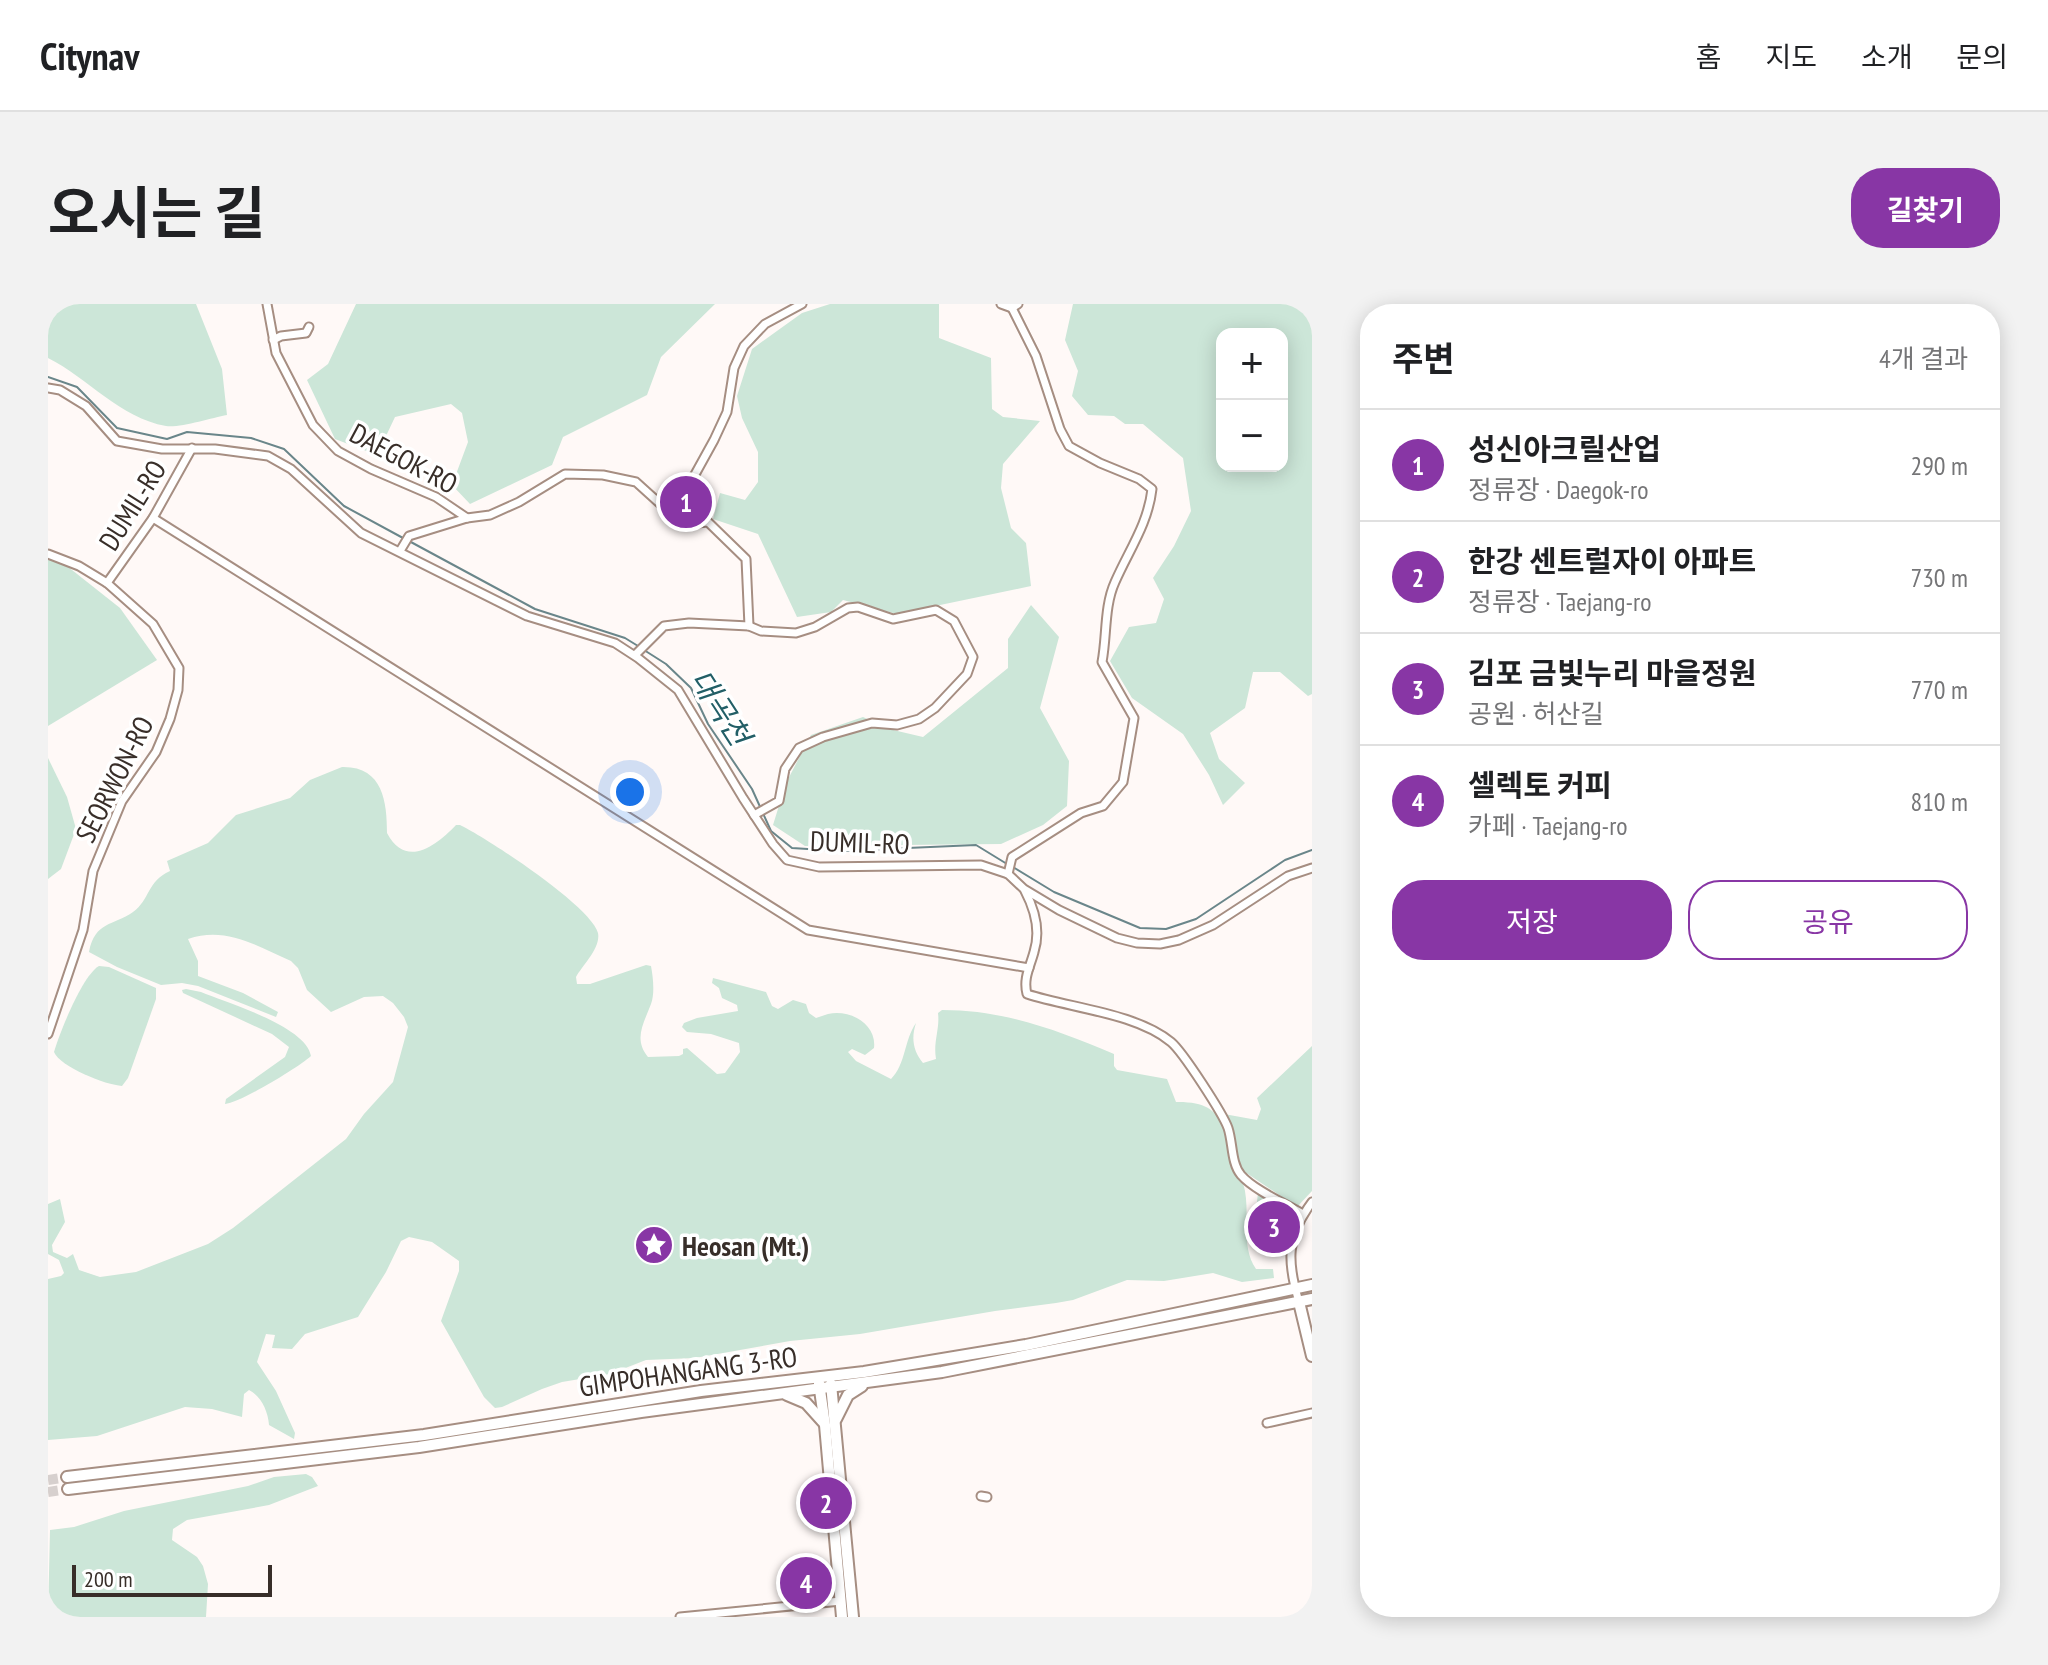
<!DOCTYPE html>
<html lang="ko">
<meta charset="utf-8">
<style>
:root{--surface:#fff;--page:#f2f2f2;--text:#202124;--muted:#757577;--line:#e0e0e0;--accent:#8836a5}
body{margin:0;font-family:"PT Sans Narrow","Noto Sans KR",sans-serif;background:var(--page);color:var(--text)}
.controls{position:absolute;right:24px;top:24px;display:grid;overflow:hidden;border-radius:16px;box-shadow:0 4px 20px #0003}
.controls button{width:72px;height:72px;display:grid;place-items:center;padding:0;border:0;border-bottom:2px solid var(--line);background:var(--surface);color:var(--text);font:40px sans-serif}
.scale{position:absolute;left:24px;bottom:20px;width:200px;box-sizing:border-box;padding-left:8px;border:4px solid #382e29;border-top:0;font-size:22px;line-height:28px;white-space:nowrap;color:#382e29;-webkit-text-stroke:6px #fff;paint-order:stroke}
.you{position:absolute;left:582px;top:488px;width:28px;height:28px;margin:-20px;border:6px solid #fff;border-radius:50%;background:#1a73e8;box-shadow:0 0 0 12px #1a73e833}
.badge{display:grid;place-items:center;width:52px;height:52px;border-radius:50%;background:var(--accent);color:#fff;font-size:26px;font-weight:700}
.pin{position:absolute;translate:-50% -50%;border:4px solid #fff;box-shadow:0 2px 8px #0006}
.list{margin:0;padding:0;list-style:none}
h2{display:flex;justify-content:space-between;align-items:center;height:104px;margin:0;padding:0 32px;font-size:34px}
h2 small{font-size:26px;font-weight:400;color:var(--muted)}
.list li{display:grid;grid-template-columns:52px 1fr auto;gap:24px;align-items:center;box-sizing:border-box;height:112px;padding:0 32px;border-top:2px solid var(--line)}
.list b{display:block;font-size:30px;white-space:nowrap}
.list p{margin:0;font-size:26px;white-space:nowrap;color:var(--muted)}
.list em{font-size:26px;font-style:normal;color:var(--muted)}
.actions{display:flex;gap:16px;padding:24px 32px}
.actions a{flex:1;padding:18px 0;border:2px solid var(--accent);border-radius:32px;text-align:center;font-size:28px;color:var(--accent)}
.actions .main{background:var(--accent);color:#fff}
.map{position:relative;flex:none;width:1264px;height:1313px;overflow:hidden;border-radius:32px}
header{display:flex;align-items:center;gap:48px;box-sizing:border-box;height:112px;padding:0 40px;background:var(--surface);border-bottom:2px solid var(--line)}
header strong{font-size:38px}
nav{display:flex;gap:44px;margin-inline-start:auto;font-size:28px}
.intro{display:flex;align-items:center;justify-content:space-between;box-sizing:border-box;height:192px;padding:0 48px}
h1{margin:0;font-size:56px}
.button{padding:20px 36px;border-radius:32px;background:var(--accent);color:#fff;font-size:28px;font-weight:700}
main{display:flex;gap:48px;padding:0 48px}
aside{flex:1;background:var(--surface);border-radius:32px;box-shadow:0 4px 20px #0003}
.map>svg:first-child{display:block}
</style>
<header>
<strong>Citynav</strong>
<nav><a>홈</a><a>지도</a><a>소개</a><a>문의</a></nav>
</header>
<div class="intro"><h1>오시는 길</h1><a class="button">길찾기</a></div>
<main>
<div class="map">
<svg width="1264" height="1313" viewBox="0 0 1264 1313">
<rect width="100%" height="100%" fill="#fff9f7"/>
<g fill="#cce6d8" fill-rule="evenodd">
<path d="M0,0h148l26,65 5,46c-16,3 -47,13 -61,11 -46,-8 -78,-48 -118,-68z"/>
<polygon points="308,0 667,0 613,53 599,91 515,133 504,161 422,200 404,181 420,138 414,109 403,100 347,113 329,151 287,135 259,76 280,60"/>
<polygon points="782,0 891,0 891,34 943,54 944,105 955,113 992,117 955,160 953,184 963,224 978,239 983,282 849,310 795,296 783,308 749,313 710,230 665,215 672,189 697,196 710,178 710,148 694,114 689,92 704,45 754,9"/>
<path d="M1025,0h239v390l-4,2 -28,-24h-27l-8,36 -35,25 9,26 26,24 -22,22 -14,-30 -26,-41 -51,-36 -22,-37 19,-34 27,-4 8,-24 -11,-21 21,-32 17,-35 -8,-53 -40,-34h-18l-11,-8 -26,-1 -16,-19 6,-25 -13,-31zM1174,30h60v132h-60z"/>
<polygon points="0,247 72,304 109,356 0,422"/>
<polygon points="983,301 1011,333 992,404 1021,457 1019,502 995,521 953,540 757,542 725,521 738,479 763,431 815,413 841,425 875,433 960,364 960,335"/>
<polygon points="0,454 19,493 28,525 13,565 0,575"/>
<path d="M294,463c41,-1 45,35 45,66 19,36 49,13 69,-8h4c27,13 131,81 138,108 3,15 -16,33 -22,44l1,7h13l56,-19 5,1c2,11 4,27 0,38 -7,19 -18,35 -3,53l31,-1 4,-2v-5l4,-1 30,26 8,-1 15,-21 -1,-9 -28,-9 -24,-2 -5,-5 2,-4 13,-5 41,-7 -1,-6 -15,-7 -3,-10 -7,-5 1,-5 53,14 6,14 6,3 15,-9 13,4 3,9 7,5c4,-1 8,-3 12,-4 22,-5 49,10 46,34l-9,7 -13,-6 -4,3 8,9 35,18c15,-15 13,-39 25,-56 -5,15 -3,28 7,40l13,-4c-3,-17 4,-30 2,-46l4,-3c63,0 115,20 172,44v12l3,4 50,9 9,23c56,-1 44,33 60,71 2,4 5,7 7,10 9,28 -4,61 13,86h17l1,9 -32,4 -29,-9 -49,8 -37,-1 -54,20 -17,3 -61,8 -135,23 -70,7 -95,17 -49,2 -36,14 -48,8 -20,7 -40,18 -7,1 -11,-11 -43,-76 18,-50v-10l-27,-19 -23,-5 -8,4 -15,31 -28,45 -53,17 -13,15 -20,-1 3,-13 -9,-1 -9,28 19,29 19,42 -1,6 -25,-14c-1,-14 -8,-29 -20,-35l-5,4 -2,23 -30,-8 -27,-2 -88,29 -49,4v-161l13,-3 3,-3 -5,-13 -11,-6v-50l12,-5 5,23 -13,23 1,7 14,6 6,-4 6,16 21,7 36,-5 72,-28 25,-16 113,-89 18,-25 29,-32 15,-55 -4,-10 -11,-14 -10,-7 -19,1 -33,15 -24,-22 -9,-22 -7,-7c-34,-15 -65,-35 -103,-22l10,22v15l45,17 35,19 -2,5 -78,-31 -16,-3 -21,2 -44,-18 -28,-15c6,-31 24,-26 44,-40 17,-12 14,-31 37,-41l-3,-10 41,-18 28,-28 54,-17 20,-18z"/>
<path d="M51,662l10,1 47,21v11l-28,79 -6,8c-16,-1 -62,-19 -68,-34 6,-20 28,-76 45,-86z"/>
<path d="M138,685l15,3c26,11 105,34 110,64 -12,11 -71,47 -86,48l1,-5 59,-42 4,-10 -17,-13 -89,-41 -1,-3z"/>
<polygon points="1264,742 1264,887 1249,903 1194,866 1183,824 1176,810 1209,816 1213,805 1209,794"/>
<polygon points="1210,889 1249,910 1250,913 1241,933 1204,940"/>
<polygon points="258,1170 264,1173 270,1182 221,1201 139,1216 125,1225 124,1236 149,1253 155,1262 160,1280 158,1313 0,1313 2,1226 26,1223 76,1207 200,1182 226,1173"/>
</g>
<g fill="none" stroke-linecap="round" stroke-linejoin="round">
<g stroke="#6a868a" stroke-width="2">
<polyline points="0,73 29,83 69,124 119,135 139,128 203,134 236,145 296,202 355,234"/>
<polyline points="361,237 487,305 577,334 590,342"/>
<polyline points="596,346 618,360 643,384 660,420 704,485 723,527 744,544 791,547 928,541 959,560"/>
<polyline points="965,563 1006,588 1092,624 1118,625 1148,615 1237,556 1264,546"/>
</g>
<g stroke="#d7d0ce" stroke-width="10" stroke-dasharray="10 5" stroke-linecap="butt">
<polyline points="0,1176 19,1173"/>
<polyline points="0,1188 20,1185"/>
</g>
<g stroke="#a68e82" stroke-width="11">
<g id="street">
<polyline points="219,0 228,49 265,121 290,147 323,165 388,193 419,214"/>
<polyline points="953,0 964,4 970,0"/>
<polyline points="225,36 233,32 258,29 261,23"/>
<polyline points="0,84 12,86 38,102 69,137 114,145 167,145 220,152 243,165 313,229 479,312 567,339 590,354 630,386 695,494 725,540 739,556 771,563 933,561 960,570 976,585 1011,606 1069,634 1089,639 1112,640 1131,636 1165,621 1240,572 1264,564"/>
<polyline points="619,206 639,220 660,218 698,255 701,322"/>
<polyline points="105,214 760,626 981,664"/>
<polyline points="352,247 361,232 419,214 442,211 471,198 517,170 555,171 588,178 619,206 634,194 666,136 679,108 686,64 696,42 717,20 754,0"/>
<polyline points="0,250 31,262 59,279 105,320 131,364 130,386 122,415 108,448 74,497 45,567 35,626 0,730"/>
<polyline points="59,279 105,214 144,144"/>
<polyline points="587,351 616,322 641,319 701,322 713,327 748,329 767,323 800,304 810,303 845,315 888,306 906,317 925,353 919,370 887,404 871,415 849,421 824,419 775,433 751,444 737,465 731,497 706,511"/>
<path d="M960,570l4,-17 69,-44 22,-7 20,-24 11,-64 -32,-56c5,-26 2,-56 13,-80 14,-32 33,-58 37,-93l-13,-10 -39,-16 -31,-17 -9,-17 -24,-73 -24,-48"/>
<path d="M977,587c10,19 16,39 9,61 -4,15 -11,26 -7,42 43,14 109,19 144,48 12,10 52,72 57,86 5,15 3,35 13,47 13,15 45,29 62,39"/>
<path d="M1251,998c-12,-40 -13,-65 13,-100"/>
<polyline points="1219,1119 1264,1109"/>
<polyline points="933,1192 939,1193"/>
<polyline points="632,1313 793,1297"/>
</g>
</g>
<g stroke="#a68e82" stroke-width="14">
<g id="secondary">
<polyline points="1251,998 1264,1052"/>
<polyline points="771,1079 777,1121 794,1313"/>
<polyline points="783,1080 805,1313"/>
<polyline points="739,1091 758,1099 776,1119"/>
<polyline points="788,1115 800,1091 814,1082"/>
<polyline points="19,1173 376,1131 653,1087 816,1068 978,1041 1264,981"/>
<polyline points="20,1185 371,1143 593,1108 894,1068 1264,995"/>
</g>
</g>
<use href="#street" stroke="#fff" stroke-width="7"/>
<use href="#secondary" stroke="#fff" stroke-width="10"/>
</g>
<defs>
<g id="sight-disc" transform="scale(2)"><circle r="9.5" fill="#8836a5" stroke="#fff"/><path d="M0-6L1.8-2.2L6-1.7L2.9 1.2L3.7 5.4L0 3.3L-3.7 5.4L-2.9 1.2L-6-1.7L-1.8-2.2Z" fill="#fff"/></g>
</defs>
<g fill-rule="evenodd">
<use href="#sight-disc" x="606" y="941"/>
</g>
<g text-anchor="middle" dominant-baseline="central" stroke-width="7" stroke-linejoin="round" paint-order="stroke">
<g font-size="28" fill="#382e29" stroke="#fff">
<text transform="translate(356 154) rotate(28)">DAEGOK-RO</text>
<text transform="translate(84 201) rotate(-58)">DUMIL-RO</text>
<text transform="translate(66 475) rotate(-63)">SEORWON-RO</text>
<text transform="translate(812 538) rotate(2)">DUMIL-RO</text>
<text transform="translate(640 1067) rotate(-8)">GIMPOHANGANG 3-RO</text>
</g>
<g font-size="28" font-weight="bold" fill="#382e29" stroke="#fff" text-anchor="start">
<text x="634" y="941">Heosan (Mt.)</text>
</g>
<g font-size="30" font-style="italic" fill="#225f67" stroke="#fff">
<text transform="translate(673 403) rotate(57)">대곡천</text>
</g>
</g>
</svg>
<div class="controls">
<button>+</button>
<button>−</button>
</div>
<div class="scale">200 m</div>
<div class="you"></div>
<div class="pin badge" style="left:638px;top:198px">1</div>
<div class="pin badge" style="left:778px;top:1199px">2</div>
<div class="pin badge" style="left:1226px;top:923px">3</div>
<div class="pin badge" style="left:758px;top:1279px">4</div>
</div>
<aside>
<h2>주변<small>4개 결과</small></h2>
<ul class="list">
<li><span class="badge">1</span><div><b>성신아크릴산업</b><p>정류장 · Daegok-ro</p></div><em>290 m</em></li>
<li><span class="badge">2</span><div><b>한강 센트럴자이 아파트</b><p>정류장 · Taejang-ro</p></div><em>730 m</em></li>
<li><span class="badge">3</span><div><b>김포 금빛누리 마을정원</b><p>공원 · 허산길</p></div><em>770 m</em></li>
<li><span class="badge">4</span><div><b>셀렉토 커피</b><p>카페 · Taejang-ro</p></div><em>810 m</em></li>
</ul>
<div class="actions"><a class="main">저장</a><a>공유</a></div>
</aside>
</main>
